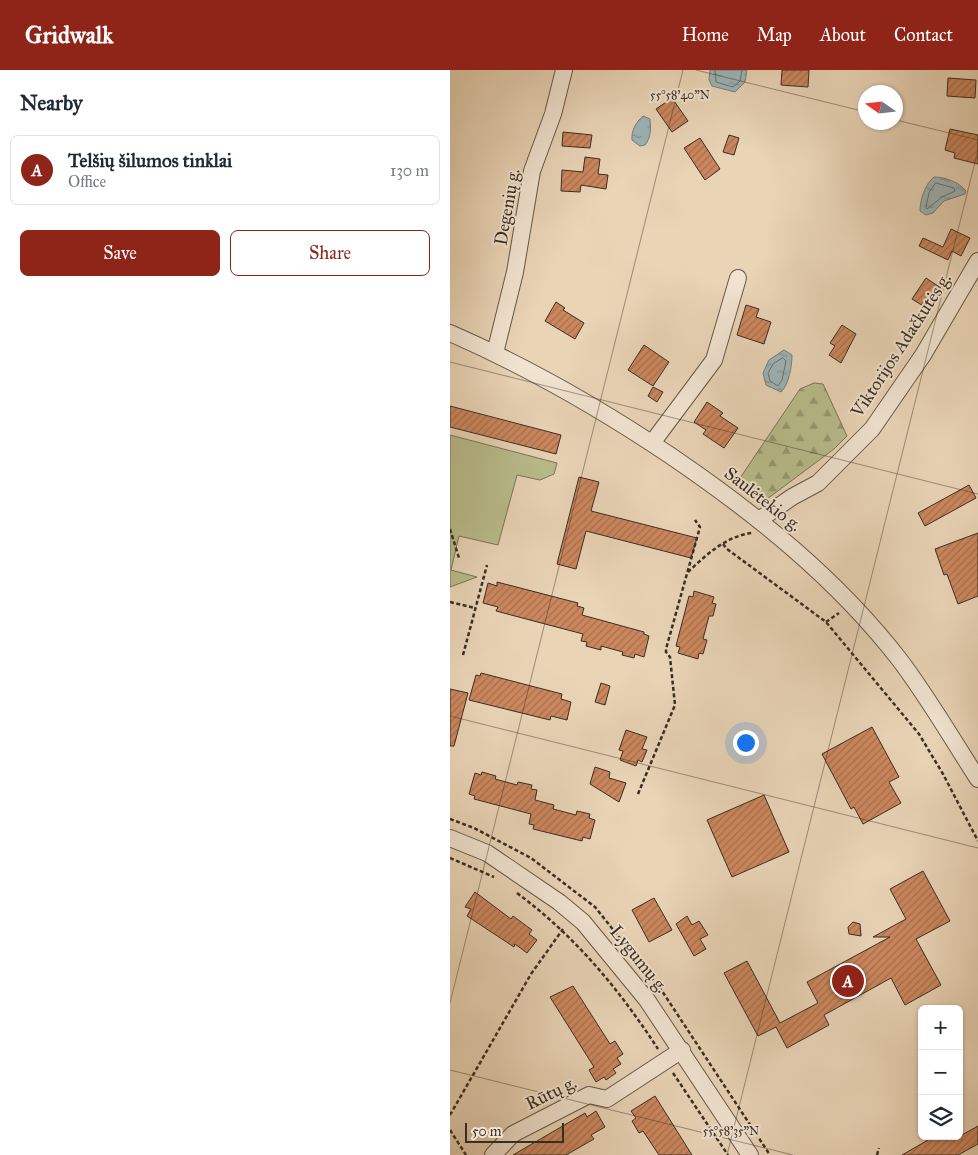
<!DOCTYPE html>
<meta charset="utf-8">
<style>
:root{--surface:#fff;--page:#f2f2f3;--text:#1f2937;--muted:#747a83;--line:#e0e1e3;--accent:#8f2418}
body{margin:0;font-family:"IM FELL Great Primer",serif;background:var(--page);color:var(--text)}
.controls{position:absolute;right:15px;bottom:15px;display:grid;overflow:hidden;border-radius:8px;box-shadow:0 1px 4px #0004}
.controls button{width:45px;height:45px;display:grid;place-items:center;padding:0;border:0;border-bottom:1px solid var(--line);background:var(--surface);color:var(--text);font:25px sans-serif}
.compass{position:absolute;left:408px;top:15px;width:45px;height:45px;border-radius:50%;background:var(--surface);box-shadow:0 1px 4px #0004;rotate:284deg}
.scale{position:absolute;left:15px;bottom:12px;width:99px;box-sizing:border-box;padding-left:5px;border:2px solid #392e24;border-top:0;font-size:14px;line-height:18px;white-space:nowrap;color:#392e24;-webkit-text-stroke:4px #f1e3d0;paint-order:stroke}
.you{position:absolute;left:295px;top:672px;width:18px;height:18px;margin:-12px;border:4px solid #fff;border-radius:50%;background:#1a73e8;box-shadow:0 0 0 8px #1a73e833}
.badge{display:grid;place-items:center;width:32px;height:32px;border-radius:50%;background:var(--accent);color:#fff;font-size:16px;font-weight:700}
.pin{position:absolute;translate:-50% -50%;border:2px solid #fff;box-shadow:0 1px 5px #0006}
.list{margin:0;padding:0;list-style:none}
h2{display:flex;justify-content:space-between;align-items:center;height:65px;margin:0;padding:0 20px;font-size:21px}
h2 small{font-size:16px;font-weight:400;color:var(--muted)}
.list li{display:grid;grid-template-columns:32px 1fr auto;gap:15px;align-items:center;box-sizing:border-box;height:70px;margin:0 10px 10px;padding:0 10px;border:1px solid var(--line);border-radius:8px}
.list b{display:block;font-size:19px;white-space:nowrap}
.list p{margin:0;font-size:16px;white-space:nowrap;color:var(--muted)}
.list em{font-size:16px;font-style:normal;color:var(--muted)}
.actions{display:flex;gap:10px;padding:15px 20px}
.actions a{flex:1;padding:11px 0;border:1px solid var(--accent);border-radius:8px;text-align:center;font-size:18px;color:var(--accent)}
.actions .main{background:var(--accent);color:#fff}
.icon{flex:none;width:28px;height:28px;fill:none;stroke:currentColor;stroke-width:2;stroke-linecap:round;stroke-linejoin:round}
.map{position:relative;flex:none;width:528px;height:1085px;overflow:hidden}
header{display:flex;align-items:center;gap:30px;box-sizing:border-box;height:70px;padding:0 25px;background:var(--accent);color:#fff}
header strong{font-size:24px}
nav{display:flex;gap:28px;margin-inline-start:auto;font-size:18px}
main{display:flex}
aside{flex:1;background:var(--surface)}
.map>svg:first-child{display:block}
</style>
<header>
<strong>Gridwalk</strong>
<nav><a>Home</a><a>Map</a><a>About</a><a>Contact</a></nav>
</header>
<main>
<aside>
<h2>Nearby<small></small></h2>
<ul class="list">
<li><span class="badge">A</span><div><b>Telšių šilumos tinklai</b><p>Office</p></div><em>130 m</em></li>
</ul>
<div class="actions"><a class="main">Save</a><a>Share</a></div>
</aside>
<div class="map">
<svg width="528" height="1085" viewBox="0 0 528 1085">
<defs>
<pattern id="forest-firs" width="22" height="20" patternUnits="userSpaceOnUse" patternTransform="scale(1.25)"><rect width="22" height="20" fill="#b9bc8c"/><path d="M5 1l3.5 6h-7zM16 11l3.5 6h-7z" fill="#979972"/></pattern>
<pattern id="water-ripples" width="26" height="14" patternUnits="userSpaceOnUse" patternTransform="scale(1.25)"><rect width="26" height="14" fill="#9cb5b9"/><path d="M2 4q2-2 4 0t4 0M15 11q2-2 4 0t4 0" fill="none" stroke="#809496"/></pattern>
<pattern id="building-hatch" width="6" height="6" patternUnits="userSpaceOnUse" patternTransform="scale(1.25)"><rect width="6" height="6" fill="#cc875e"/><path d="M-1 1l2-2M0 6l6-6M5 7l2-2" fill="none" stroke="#a76f4d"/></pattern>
</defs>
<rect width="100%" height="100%" fill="#e9d4b6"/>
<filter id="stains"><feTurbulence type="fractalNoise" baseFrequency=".004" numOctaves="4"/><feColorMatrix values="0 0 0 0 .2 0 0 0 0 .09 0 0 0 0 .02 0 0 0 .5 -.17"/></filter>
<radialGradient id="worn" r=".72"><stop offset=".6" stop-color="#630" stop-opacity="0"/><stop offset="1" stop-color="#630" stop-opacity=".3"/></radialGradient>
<polygon fill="#b9bc8c" stroke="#797558" points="0,365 107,393 104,404 90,410 67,405 48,475 9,466 1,500 27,507 0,517"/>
<polygon fill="url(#forest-firs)" stroke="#797558" points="364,313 373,314 397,366 384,379 317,429 290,408 350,319"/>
<g fill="url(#water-ripples)" stroke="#747f7d">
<polygon points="260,0 297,0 295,12 285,22 262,16 259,10"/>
<path d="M193,46l7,3c1,9 1,19 -5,26l-5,1 -8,-6c-1,-9 4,-18 11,-24z"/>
<path d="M484,107c11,0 25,5 32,14l-1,3 -21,7 -11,12 -7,2 -6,-4c0,-11 5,-27 14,-34z"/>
<path d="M334,280l8,5c0,10 -3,30 -11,37l-15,-7 -3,-12 6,-13z"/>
</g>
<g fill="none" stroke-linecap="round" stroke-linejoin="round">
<g stroke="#6a726e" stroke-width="1">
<polyline points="265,0 266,12 283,17 290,11 292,0"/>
<polygon points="486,113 504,118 505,121 492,127 477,139 476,137 479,123"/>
<polygon points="333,288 336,291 332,310 328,316 320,311 318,303 323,294"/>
</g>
</g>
<g fill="url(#building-hatch)" stroke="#392e24">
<polygon points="332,0 359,0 358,17 331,15"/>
<polygon points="498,8 526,10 525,28 497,26"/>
<polygon points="222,28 238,51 222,62 206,39"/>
<polygon points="500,59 528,65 528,94 504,88 505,83 495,80"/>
<polygon points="113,62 142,65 140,78 112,76"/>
<polygon points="279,65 289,68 284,85 273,82"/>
<polygon points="250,68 270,99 255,110 234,78"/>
<polygon points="135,87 150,89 148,104 158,105 156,119 131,115 130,122 111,121 112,100 133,102"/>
<polygon points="501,159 520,168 511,186 502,181 498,190 469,176 473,168 493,177"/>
<polygon points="476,208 491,218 478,239 462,229"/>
<polygon points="106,232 115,238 113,240 134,253 125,269 95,251"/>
<polygon points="296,235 309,239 306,247 321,252 314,274 287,265"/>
<polygon points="392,255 406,264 391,293 379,285 385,276 380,273"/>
<polygon points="194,275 219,292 203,316 178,300"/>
<polygon points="203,317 213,322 207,332 198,326"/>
<polygon points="257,332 273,343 270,346 288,358 274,378 253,364 256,360 244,352"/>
<polygon points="0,336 111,365 106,384 0,357"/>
<polygon points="129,407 149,412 141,441 247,468 241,488 136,461 126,499 107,494"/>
<polygon points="519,415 526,428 475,456 468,443"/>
<polygon points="528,463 528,526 508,534 497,504 494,505 485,479"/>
<polygon points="47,512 128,533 127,536 134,538 132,545 194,562 194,564 199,566 194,587 185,584 184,588 172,585 173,582 151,576 151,580 136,576 137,572 131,571 133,564 46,541 48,537 33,533 38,513 47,516"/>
<polygon points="244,521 264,527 262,533 266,534 263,546 259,546 253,569 257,570 253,584 249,583 248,589 228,583 230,577 226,576 239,526 243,527"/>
<polygon points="31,603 112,624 111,629 121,632 117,650 101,646 100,650 19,630 26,605 30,606"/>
<polygon points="151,613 160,616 155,635 145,632"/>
<polygon points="0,619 18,623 4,676 0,676"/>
<polygon points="422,657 449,707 439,712 451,733 413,754 404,737 401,739 372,684"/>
<polygon points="176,660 197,667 192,679 197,680 192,692 188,690 186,696 170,690 173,681 169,680"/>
<polygon points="145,697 160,702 159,708 176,713 169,732 140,714"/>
<polygon points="32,702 46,706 45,709 67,715 68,712 82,715 81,719 87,720 85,730 104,735 103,739 126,745 127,741 140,744 139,748 145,750 140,769 133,767 132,771 83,759 84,755 79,754 81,744 24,729 25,726 19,724 25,703 31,705"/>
<polygon points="314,725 339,782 282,807 257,750"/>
<polygon points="473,801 500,851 466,869 491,915 455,935 441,908 374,945 379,955 337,978 326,957 308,966 274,903 297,891 330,953 368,933 357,912 440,867 423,867 456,849 440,819"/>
<polygon points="25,822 61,849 63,846 82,860 79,864 87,870 77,883 65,874 64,877 17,846 21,839 15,837"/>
<polygon points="204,828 222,860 199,872 182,840"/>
<polygon points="237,846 242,855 249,851 258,865 250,869 256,879 244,886 226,854"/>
<polygon points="403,852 410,854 411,866 399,864 398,857"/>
<polygon points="123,916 160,974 165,971 173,984 167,988 171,994 163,999 166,1003 156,1010 154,1007 146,1012 139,1000 144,997 100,927"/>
<polygon points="205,1026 242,1085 209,1085 193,1061 189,1063 182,1051 186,1048 181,1041"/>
<polygon points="146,1041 155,1057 141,1065 144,1069 116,1085 63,1085 135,1043 137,1047"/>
<polygon points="528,1056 528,1074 508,1085 452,1085 485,1066 510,1066"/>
</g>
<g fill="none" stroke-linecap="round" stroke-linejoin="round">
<g stroke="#655848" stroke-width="18">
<g id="minor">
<path d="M0,263c78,34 151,76 221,123 85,58 165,122 228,203 29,38 53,80 79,120"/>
<polyline points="45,283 65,202 82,101 103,44 114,0"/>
<polyline points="202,373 264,290 288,208"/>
<polyline points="309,450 342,427 368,413 422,359 473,285 528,191"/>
<polyline points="0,768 37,783 109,832 133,852 197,930 300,1085"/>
<polyline points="43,1085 63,1064 139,1025 157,1029 232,980"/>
</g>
</g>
<g stroke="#392e24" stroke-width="2.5" stroke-dasharray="4 2.5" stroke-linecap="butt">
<polyline points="0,459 9,488"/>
<polyline points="273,474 277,479 376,552 469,664 493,704 528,771"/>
<path d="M238,502c18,-17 38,-36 64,-39"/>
<polyline points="0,532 25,538"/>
<polyline points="376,552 389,543"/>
<polyline points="13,585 37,495"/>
<polyline points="188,724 225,635 220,587 216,582 216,579 250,457 245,450"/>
<polyline points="0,749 24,758 81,788 145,837 212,921 320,1085"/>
<polyline points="0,788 44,807"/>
<path d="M67,823c58,43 102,96 141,156"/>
<polyline points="223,1003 278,1085"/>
<polyline points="0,1045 81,904 113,859"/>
<polyline points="0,1060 16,1085"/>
<polyline points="427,1085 429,1078"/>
</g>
<use href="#minor" stroke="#f1e3d0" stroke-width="16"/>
</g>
<path fill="none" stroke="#392e24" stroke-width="1" stroke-opacity="0.45" d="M246,0l170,42M446,50l82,20M0,292l528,132M0,646l528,132M0,933l233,-933M0,1000l343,85M277,1085l251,-1005"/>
<g text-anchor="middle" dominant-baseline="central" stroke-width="4" stroke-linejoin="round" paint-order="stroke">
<g font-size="18" fill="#392e24" stroke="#f1e3d0">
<text transform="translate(57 137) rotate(-80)">Degenių g.</text>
<text transform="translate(451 275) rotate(-57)">Viktorijos Adačkutės g.</text>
<text transform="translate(313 429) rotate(38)">Saulėtekio g.</text>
<text transform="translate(189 889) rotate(51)">Lygumų g.</text>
<text transform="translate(101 1023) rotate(-26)">Rūtų g.</text>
</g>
</g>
<g font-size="12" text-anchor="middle" fill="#392e24" stroke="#f1e3d0" stroke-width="4" stroke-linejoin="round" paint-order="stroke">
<text x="230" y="29">55°58'40"N</text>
<text x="281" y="1065">55°58'35"N</text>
</g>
<rect width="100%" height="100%" filter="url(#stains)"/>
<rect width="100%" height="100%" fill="url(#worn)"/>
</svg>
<div class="controls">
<button>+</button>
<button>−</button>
<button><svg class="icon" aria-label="layers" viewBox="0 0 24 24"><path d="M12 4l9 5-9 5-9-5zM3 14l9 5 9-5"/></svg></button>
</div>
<svg class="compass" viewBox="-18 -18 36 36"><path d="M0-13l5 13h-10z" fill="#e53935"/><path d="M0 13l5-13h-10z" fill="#747a83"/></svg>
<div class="scale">50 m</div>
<div class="you"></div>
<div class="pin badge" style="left:398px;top:911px">A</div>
</div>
</main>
